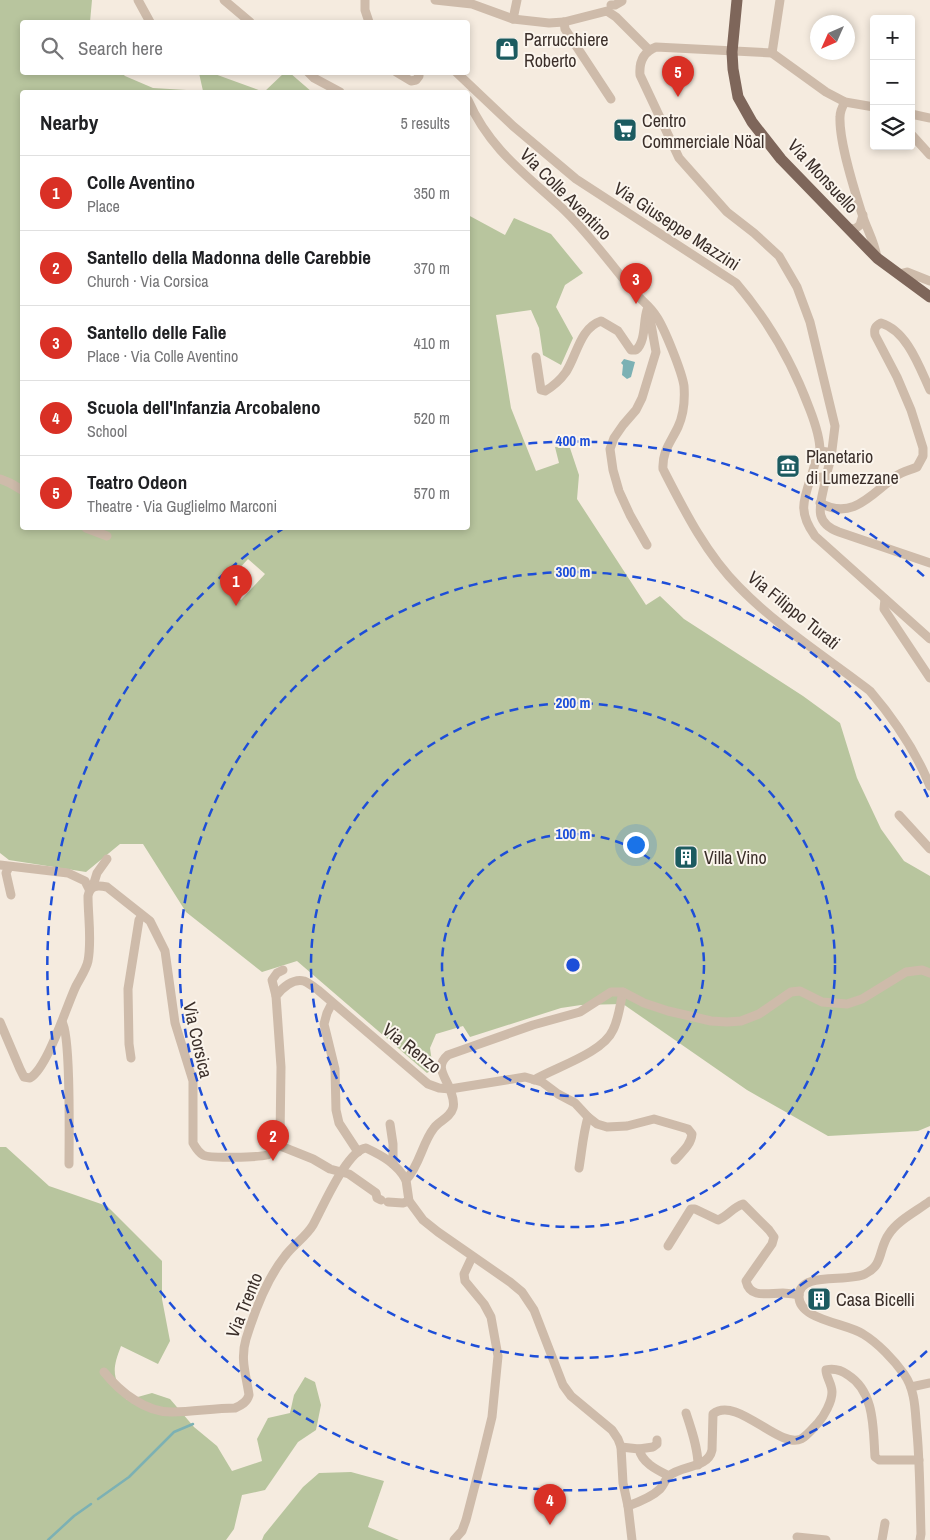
<!DOCTYPE html>
<meta charset="utf-8">
<style>
:root{--surface:#fff;--page:#f6f6f6;--text:#202124;--muted:#757577;--line:#e0e0e0;--accent:#d93025}
body{margin:0;font-family:"Archivo Narrow",sans-serif;background:var(--page);color:var(--text)}
.controls{position:absolute;right:15px;top:15px;display:grid;overflow:hidden;border-radius:5px;box-shadow:0 2px 8px #0003}
.controls button{width:45px;height:45px;display:grid;place-items:center;padding:0;border:0;border-bottom:1px solid var(--line);background:var(--surface);color:var(--text);font:25px sans-serif}
.compass{position:absolute;left:810px;top:15px;width:45px;height:45px;border-radius:50%;background:var(--surface);box-shadow:0 2px 8px #0003;rotate:225deg}
.you{position:absolute;left:635px;top:844px;width:18px;height:18px;margin:-12px;border:4px solid #fff;border-radius:50%;background:#1a73e8;box-shadow:0 0 0 8px #1a73e833}
.badge{display:grid;place-items:center;width:32px;height:32px;border-radius:50%;background:var(--accent);color:#fff;font-size:16px;font-weight:700}
.pin{position:absolute;translate:-50% -41px;filter:drop-shadow(0 1px 2px #0008)}
.pin::after{content:'';position:absolute;top:26px;width:18px;height:15px;background:inherit;clip-path:polygon(0 0,100% 0,50% 100%)}
.list{margin:0;padding:0;list-style:none}
h2{display:flex;justify-content:space-between;align-items:center;height:65px;margin:0;padding:0 20px;font-size:21px}
h2 small{font-size:16px;font-weight:400;color:var(--muted)}
.list li{display:grid;grid-template-columns:32px 1fr auto;gap:15px;align-items:center;box-sizing:border-box;height:75px;padding:0 20px;border-top:1px solid var(--line)}
.list b{display:block;font-size:19px;white-space:nowrap}
.list p{margin:0;font-size:16px;white-space:nowrap;color:var(--muted)}
.list em{font-size:16px;font-style:normal;color:var(--muted)}
.icon{flex:none;width:28px;height:28px;fill:none;stroke:currentColor;stroke-width:2;stroke-linecap:round;stroke-linejoin:round}
.map{position:relative;flex:none;width:930px;height:1540px;overflow:hidden}
.search{position:absolute;background:var(--surface);box-shadow:0 2px 8px #0003;left:20px;top:20px;width:450px;height:55px;display:flex;align-items:center;gap:12px;box-sizing:border-box;padding:0 18px;border-radius:5px;color:var(--muted);font-size:19px}
.panel{position:absolute;background:var(--surface);box-shadow:0 2px 8px #0003;left:20px;top:90px;width:450px;height:440px;border-radius:5px}
.map>svg:first-child{display:block}
</style>
<div class="map">
<svg width="930" height="1540" viewBox="0 0 930 1540">
<rect width="100%" height="100%" fill="#f5ebdf"/>
<g fill="#b8c59e" fill-rule="evenodd">
<path d="M0,0h92l-2,22h-68v50l100,1 3,3 28,12 50,3 -4,-18h13l52,19 20,-19h6l22,19h-290v436h446v-313l37,20 9,-17 37,16 32,39 -18,12 -9,22 17,31 -12,27 -18,-10 -4,-27 -8,-18 -35,5 15,93 25,63 23,-8 -4,-16 15,1 9,27 -2,24 69,106 14,-9 24,23 119,77 37,27 17,55 24,51 23,32 26,15v250l-12,5 -90,5 -81,-46 -124,-86 -42,1 -20,3 -91,29 -7,-11 -27,8 -6,14 3,21 -6,4 -130,-112 -35,11 -76,-60 -43,-68h-23l-34,28 -77,-12 -9,-7zM248,559l17,15 -24,26 -17,-15z"/>
<path d="M0,1147h6l43,39 58,20 55,55v38l8,42 -12,23 -37,-18c-10,26 -8,31 6,54l25,-7 18,6 24,28 23,19 15,25 30,-10 -5,-22 11,-21 22,-5 4,-18 11,-18 10,5 6,23 -5,25 -18,12 -33,48 -23,5 -8,34 -8,11h-226z"/>
<polygon points="351,1472 384,1481 368,1527 399,1540 262,1540 264,1535 303,1487 319,1473"/>
</g>
<polygon fill="#7cb1b4" points="624,359 635,362 631,377 627,379 622,375 623,365 621,363"/>
<g fill="none" stroke-linecap="round" stroke-linejoin="round">
<g stroke="#7cb1b4" stroke-width="2.5">
<polyline points="98,1499 129,1477 174,1432 193,1424"/>
<polyline points="48,1540 74,1516 91,1504"/>
</g>
<g stroke="#cebbaa" stroke-width="9">
<polyline points="138,0 150,22"/>
<polyline points="224,0 250,22"/>
<polyline points="365,0 365,10 369,22"/>
<polyline points="435,0 472,4 513,19 549,23 564,22 607,11 616,17 649,50"/>
<polyline points="611,5 615,5 622,1"/>
<polyline points="513,19 517,0"/>
<polyline points="564,22 565,29 611,99"/>
<polyline points="772,53 780,0"/>
<polyline points="308,72 314,78 340,92"/>
<polyline points="396,72 411,81 416,80 419,76 419,72"/>
<path d="M456,72l57,54 63,53 160,104c32,37 57,81 74,127 5,13 10,27 10,41"/>
<path d="M468,100c21,48 56,73 93,107 28,26 50,58 74,86 7,8 16,14 21,23 8,11 26,56 28,70 1,14 0,28 -6,41 -7,15 -16,24 -15,42 21,41 43,85 76,118 38,39 88,71 131,104 24,28 46,61 60,95"/>
<path d="M845,102c-3,5 -5,9 -5,15 -1,25 14,72 22,97 5,16 13,28 15,44"/>
<polyline points="911,114 930,118"/>
<polyline points="911,134 930,155"/>
<polyline points="848,228 855,229 860,225 863,215"/>
<polyline points="899,274 907,272 930,281"/>
<path d="M536,357l5,33 4,1c7,-4 16,-12 21,-19 11,-17 14,-44 35,-51l17,10 13,19h5c10,-9 7,-28 11,-40"/>
<path d="M820,451l7,1 4,6 -5,18c-6,2 -9,2 -14,-2l5,-18z"/>
<path d="M831,458l4,-32 -25,-104 -13,-35 -18,-31 -25,-23 -27,-21 -48,-54 -39,-83c-1,-13 3,-23 16,-28l116,6 54,39 19,10 29,5"/>
<path d="M812,474c-9,27 -14,38 3,62l115,103"/>
<path d="M826,476c-3,24 -17,45 13,56l91,31"/>
<polyline points="0,479 10,483 22,490"/>
<path d="M820,503c33,18 51,-9 76,-27 6,-4 14,-6 21,-9l6,-11v-8l-12,-38 -14,-33 -22,-42c-1,-6 0,-9 6,-12 26,8 38,43 49,67"/>
<polyline points="86,528 107,536"/>
<polyline points="647,545 630,515 619,491 613,470 610,449 614,438 623,425 636,410 642,398 656,352 648,307"/>
<polyline points="885,599 884,609 930,678"/>
<polyline points="899,815 930,849"/>
<polyline points="0,865 68,873 85,881 89,889"/>
<polyline points="9,867 6,873 11,895"/>
<polyline points="93,886 97,873 107,859"/>
<polyline points="276,996 272,980 277,973 283,970"/>
<polyline points="332,1003 327,1013 324,1024 335,1069 336,1110 339,1123 358,1152"/>
<path d="M0,1022l20,47 4,8 6,1c18,-11 36,-71 46,-92 4,-8 10,-16 12,-25 4,-21 0,-44 0,-65 2,-11 9,-11 19,-9l43,34 15,30 10,72 18,58v62c3,5 5,9 10,12 7,4 56,2 64,0 5,-2 8,-6 11,-10l35,14 17,10 19,5 27,19 1,5 4,2"/>
<path d="M62,1022c9,14 7,119 7,142"/>
<polyline points="131,1058 129,1044 128,989 139,920 142,916"/>
<path d="M534,1080c22,-13 69,-27 79,-50 6,-12 7,-26 10,-38"/>
<polyline points="390,1124 393,1144 393,1164"/>
<path d="M278,1145l2,-7 1,-71 -5,-71c6,-8 17,-18 28,-15 5,2 10,6 14,9l110,94 11,4 11,1c2,7 5,12 3,19 -3,10 -14,13 -19,20 -12,15 -14,37 -28,52l3,21 14,19 15,12 72,50 12,10 12,18 29,75 8,11 41,34 6,9 3,8 2,36 5,23 4,34"/>
<path d="M675,1160c7,-8 16,-15 17,-26l-4,-5 -34,-10 -27,7 -20,1 -10,-3 -9,-7 -13,-14 -17,-9 -16,-12 -17,-5 -75,12c-6,-14 -15,-23 -2,-34l85,-30 47,-13 31,-20h12l21,11 24,8 43,10 16,1 14,-1 18,-7 32,-22 9,-1 22,11 25,2 15,-5 44,-27 16,-2 8,3"/>
<path d="M579,1168c3,-18 4,-34 9,-51"/>
<polyline points="388,1202 403,1203 409,1201"/>
<path d="M668,1246l23,-37h4l23,11c10,-4 15,-13 25,-16l26,26 5,7 -2,7 -26,37c4,18 22,12 37,12 5,0 10,1 16,2"/>
<path d="M104,1372c16,20 42,41 69,40 20,0 41,-4 62,-4 7,-3 12,-6 14,-13 -3,-21 -9,-36 -3,-56 8,-26 22,-62 39,-83 8,-11 21,-19 28,-31 9,-16 34,-75 53,-77 17,8 31,16 40,32"/>
<polyline points="911,1387 930,1383"/>
<path d="M686,1413c5,15 12,35 12,52"/>
<path d="M621,1447l18,2c3,14 18,21 30,27"/>
<polyline points="639,1449 653,1447 657,1444 657,1440"/>
<path d="M628,1506c11,-4 24,-9 32,-17 4,-4 5,-10 9,-13 12,-11 39,-7 43,-26l1,-36c23,-19 66,35 88,25 6,-3 12,-11 17,-16 6,-7 14,-21 14,-31 0,-8 -6,-15 -6,-22 9,-2 15,0 22,5 27,17 25,53 27,82l4,3h40"/>
<polyline points="797,1537 826,1540"/>
<polyline points="454,1540 462,1531 466,1520 482,1458 492,1417 498,1356 491,1317 484,1304 465,1281 464,1274 472,1257"/>
<polyline points="882,1540 885,1523"/>
<path d="M920,1540l1,-6c-1,-34 -1,-68 -4,-102 -2,-20 -1,-41 -13,-58 -10,-14 -26,-31 -41,-40 -16,-11 -65,-14 -64,-38 0,-25 48,-13 66,-22 19,-9 13,-25 24,-40 9,-14 28,-23 41,-33"/>
</g>
<polyline stroke="#7e665a" stroke-width="11" points="737,0 732,52 733,69 738,97 752,122 781,159 877,258 930,297"/>
</g>
<g fill="none" stroke="#1d4ed8" stroke-width="2.5" stroke-dasharray="9 6">
<circle cx="573" cy="965" r="131"/>
<circle cx="573" cy="965" r="262"/>
<path d="M929 1131A393 393 0 1 1 929 799"/>
<path d="M927 1351A524 524 0 1 1 284 528M469 452A524 524 0 0 1 927 579"/>
</g>
<defs>
<g id="shop-square" transform="scale(1.25)"><rect x="-9" y="-9" width="18" height="18" rx="4" fill="#1c5b60" stroke="#fbf5ed"/><path d="M-5-2.5h2.3a2.7 3.5 0 0 1 5.4 0H5L5.5 6h-11ZM-1.5-2.5h3a1.5 2.3 0 0 0-3 0Z" fill="#fff"/></g>
<g id="supermarket-square" transform="scale(1.25)"><rect x="-9" y="-9" width="18" height="18" rx="4" fill="#1c5b60" stroke="#fbf5ed"/><path d="M-6-5.5h2.5l.6 2H6L4.5 2H-2.5L-4.4-4H-6ZM-1.5 3.2a1.3 1.3 0 1 0 .1 0ZM3 3.2a1.3 1.3 0 1 0 .1 0Z" fill="#fff"/></g>
<g id="museum-square" transform="scale(1.25)"><rect x="-9" y="-9" width="18" height="18" rx="4" fill="#1c5b60" stroke="#fbf5ed"/><path d="M0-6L6-3V-2H-6V-3ZM-5-1h2V3h-2ZM-1-1h2V3h-2ZM3-1h2V3H3ZM-6 4H6V6H-6Z" fill="#fff"/></g>
<g id="building-square" transform="scale(1.25)"><rect x="-9" y="-9" width="18" height="18" rx="4" fill="#1c5b60" stroke="#fbf5ed"/><path d="M-4-6H4V6H1V3H-1V6H-4ZM-2.5-4.3h1.7v1.8h-1.7ZM.8-4.3h1.7v1.8H.8ZM-2.5-1h1.7V.8h-1.7ZM.8-1h1.7V.8H.8Z" fill="#fff"/></g>
</defs>
<g fill-rule="evenodd">
<use href="#shop-square" x="507" y="49"/>
<use href="#supermarket-square" x="625" y="130"/>
<use href="#museum-square" x="788" y="466"/>
<use href="#building-square" x="686" y="857"/>
<use href="#building-square" x="819" y="1299"/>
</g>
<g text-anchor="middle" dominant-baseline="central" stroke-width="4" stroke-linejoin="round" paint-order="stroke">
<g font-size="18" fill="#3b2f2a" stroke="#fbf5ed" text-anchor="start">
<text x="524" y="39">Parrucchiere<tspan x="524" dy="21">Roberto</tspan></text>
<text x="642" y="120">Centro<tspan x="642" dy="21">Commerciale Nöal</tspan></text>
<text x="806" y="456">Planetario<tspan x="806" dy="21">di Lumezzane</tspan></text>
<text x="704" y="857">Villa Vino</text>
<text x="836" y="1299">Casa Bicelli</text>
</g>
<g font-size="18" fill="#3b2f2a" stroke="#fbf5ed">
<text transform="translate(823 176) rotate(47)">Via Monsuello</text>
<text transform="translate(566 194) rotate(45)">Via Colle Aventino</text>
<text transform="translate(677 226) rotate(33)">Via Giuseppe Mazzini</text>
<text transform="translate(794 610) rotate(39)">Via Filippo Turati</text>
<text transform="translate(198 1040) rotate(77)">Via Corsica</text>
<text transform="translate(412 1048) rotate(38)">Via Renzo</text>
<text transform="translate(244 1305) rotate(-68)">Via Trento</text>
</g>
</g>
<circle cx="573" cy="965" r="8" fill="#1d4ed8" stroke="#fbf5ed" stroke-width="2.5"/>
<g font-size="15" text-anchor="middle" font-weight="bold" fill="#1d4ed8" stroke="#fbf5ed" stroke-width="4" stroke-linejoin="round" paint-order="stroke">
<text x="573" y="446">400 m</text>
<text x="573" y="577">300 m</text>
<text x="573" y="708">200 m</text>
<text x="573" y="839">100 m</text>
</g>
</svg>
<div class="controls">
<button>+</button>
<button>−</button>
<button><svg class="icon" aria-label="layers" viewBox="0 0 24 24"><path d="M12 4l9 5-9 5-9-5zM3 14l9 5 9-5"/></svg></button>
</div>
<svg class="compass" viewBox="-18 -18 36 36"><path d="M0-13l5 13h-10z" fill="#e53935"/><path d="M0 13l5-13h-10z" fill="#757577"/></svg>
<div class="you"></div>
<div class="pin badge" style="left:236px;top:606px">1</div>
<div class="pin badge" style="left:273px;top:1161px">2</div>
<div class="pin badge" style="left:636px;top:304px">3</div>
<div class="pin badge" style="left:550px;top:1525px">4</div>
<div class="pin badge" style="left:678px;top:97px">5</div>
<div class="search"><svg class="icon" aria-label="search" viewBox="0 0 24 24"><circle cx="10" cy="10" r="6"/><path d="M15 15l6 6"/></svg>Search here</div>
<section class="panel">
<h2>Nearby<small>5 results</small></h2>
<ul class="list">
<li><span class="badge">1</span><div><b>Colle Aventino</b><p>Place</p></div><em>350 m</em></li>
<li><span class="badge">2</span><div><b>Santello della Madonna delle Carebbie</b><p>Church · Via Corsica</p></div><em>370 m</em></li>
<li><span class="badge">3</span><div><b>Santello delle Falìe</b><p>Place · Via Colle Aventino</p></div><em>410 m</em></li>
<li><span class="badge">4</span><div><b>Scuola dell'Infanzia Arcobaleno</b><p>School</p></div><em>520 m</em></li>
<li><span class="badge">5</span><div><b>Teatro Odeon</b><p>Theatre · Via Guglielmo Marconi</p></div><em>570 m</em></li>
</ul>
</section>
</div>
